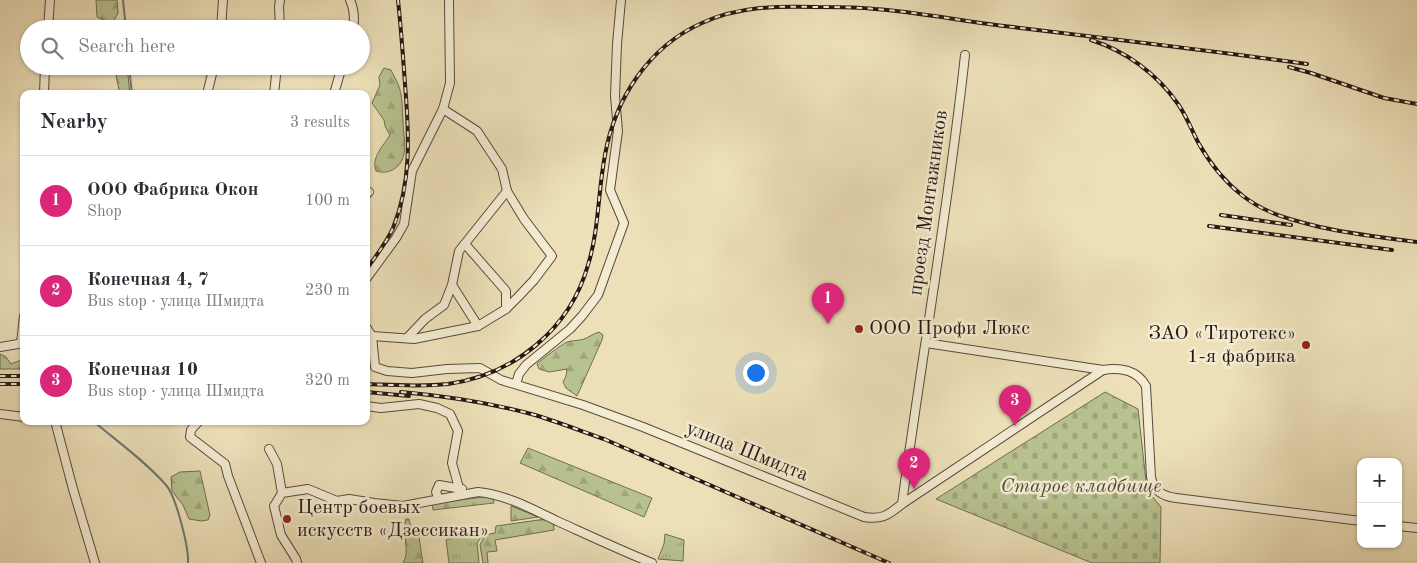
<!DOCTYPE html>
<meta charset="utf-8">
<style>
:root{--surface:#fff;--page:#f7f7f7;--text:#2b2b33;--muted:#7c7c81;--line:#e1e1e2;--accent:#db2777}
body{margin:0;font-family:"Old Standard TT",serif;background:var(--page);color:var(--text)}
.controls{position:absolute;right:15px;bottom:15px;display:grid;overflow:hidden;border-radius:10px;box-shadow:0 1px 4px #0004}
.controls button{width:45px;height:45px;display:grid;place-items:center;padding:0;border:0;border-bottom:1px solid var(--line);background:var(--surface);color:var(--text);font:25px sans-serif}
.you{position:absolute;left:755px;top:372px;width:18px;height:18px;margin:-12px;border:4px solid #fff;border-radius:50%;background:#1a73e8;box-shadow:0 0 0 8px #1a73e833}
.badge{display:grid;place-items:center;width:32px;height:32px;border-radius:50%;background:var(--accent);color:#fff;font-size:16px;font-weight:700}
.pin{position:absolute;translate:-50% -41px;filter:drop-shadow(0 1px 2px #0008)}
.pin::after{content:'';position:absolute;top:26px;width:18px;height:15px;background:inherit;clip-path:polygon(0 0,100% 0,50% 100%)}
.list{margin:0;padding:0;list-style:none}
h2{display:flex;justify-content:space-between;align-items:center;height:65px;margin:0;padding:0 20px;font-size:21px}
h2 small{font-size:16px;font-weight:400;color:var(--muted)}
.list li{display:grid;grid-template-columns:32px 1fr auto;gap:15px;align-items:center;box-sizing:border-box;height:90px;padding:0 20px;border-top:1px solid var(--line)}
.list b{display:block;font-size:19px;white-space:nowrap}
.list p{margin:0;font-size:16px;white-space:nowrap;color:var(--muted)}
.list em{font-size:16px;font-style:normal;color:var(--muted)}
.icon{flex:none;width:28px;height:28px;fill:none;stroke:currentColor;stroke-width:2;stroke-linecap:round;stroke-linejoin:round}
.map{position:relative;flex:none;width:1417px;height:563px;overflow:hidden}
.search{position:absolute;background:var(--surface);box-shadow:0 1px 4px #0004;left:20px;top:20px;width:350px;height:55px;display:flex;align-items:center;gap:12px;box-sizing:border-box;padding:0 18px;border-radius:28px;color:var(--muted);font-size:19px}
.panel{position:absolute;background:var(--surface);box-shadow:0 1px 4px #0004;left:20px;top:90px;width:350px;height:335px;border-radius:10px}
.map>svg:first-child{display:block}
</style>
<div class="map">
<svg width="1417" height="563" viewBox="0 0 1417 563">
<defs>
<pattern id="grass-tufts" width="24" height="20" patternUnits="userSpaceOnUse" patternTransform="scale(1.25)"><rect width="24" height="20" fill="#b8c290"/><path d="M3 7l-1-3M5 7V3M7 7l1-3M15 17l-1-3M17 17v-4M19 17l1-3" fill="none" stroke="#9ea67b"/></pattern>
<pattern id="forest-firs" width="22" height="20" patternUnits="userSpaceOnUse" patternTransform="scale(1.25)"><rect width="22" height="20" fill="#b8c290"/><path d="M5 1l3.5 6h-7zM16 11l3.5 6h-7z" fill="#9ea67b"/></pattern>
<pattern id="cemetery-stones" width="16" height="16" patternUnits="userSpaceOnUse" patternTransform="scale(1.25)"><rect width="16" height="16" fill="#b8c290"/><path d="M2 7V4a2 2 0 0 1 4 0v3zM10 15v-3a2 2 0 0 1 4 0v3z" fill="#9ea67b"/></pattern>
</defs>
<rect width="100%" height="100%" fill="#ede0b9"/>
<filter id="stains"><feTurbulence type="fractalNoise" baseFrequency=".004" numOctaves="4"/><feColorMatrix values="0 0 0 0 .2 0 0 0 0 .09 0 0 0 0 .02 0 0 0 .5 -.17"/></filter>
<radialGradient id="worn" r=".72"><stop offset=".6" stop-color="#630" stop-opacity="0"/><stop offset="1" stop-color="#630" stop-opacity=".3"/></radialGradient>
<g fill="url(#grass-tufts)" stroke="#6f6d51">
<polygon points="483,529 484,533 477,543 479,563 449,563 446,540 453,538 459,534"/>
<polygon points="665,534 684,540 683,561 658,559 664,544"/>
</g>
<g fill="url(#forest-firs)" stroke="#6f6d51">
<polygon points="96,0 117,0 118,13 112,24 97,17"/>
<polygon points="120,68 125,69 128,75 130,94 120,94 116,76"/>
<path d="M384,68l7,2c2,5 5,9 7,14 5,12 4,25 5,38 0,10 3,22 1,32 -3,14 -15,21 -28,17 -5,-13 7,-25 14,-36l-5,-9 -1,-6 -12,-17 8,-18 -1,-8z"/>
<path d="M599,332l4,3 -1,5 -25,56 -11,-8 -3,-6 3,-6 1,-7 -18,3 -10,-3 -2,-5c4,-4 25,-20 30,-22 6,-2 12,-1 17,-3 5,-2 9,-5 15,-7z"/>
<polygon points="0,354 6,357 11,364 24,359 24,369 0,369"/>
<polygon points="528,448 652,498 644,517 520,463"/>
<polygon points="200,471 210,515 208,520 201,521 189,519 183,505 172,491 171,477 180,472"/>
<polygon points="493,496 494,503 433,510 432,503"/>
<polygon points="511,506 538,517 511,521"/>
<polygon points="553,518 554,530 495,540 497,551 487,552 488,563 483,563 480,545 485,535 495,533 496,526"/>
<path d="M406,519h3c1,6 2,11 9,12l5,32h-20c8,-12 -2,-30 3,-44z"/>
</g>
<polygon fill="url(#cemetery-stones)" stroke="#6f6d51" points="1105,392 1138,409 1147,490 1161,507 1160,563 1092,563 936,499"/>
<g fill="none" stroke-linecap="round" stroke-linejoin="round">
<g stroke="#6c7a74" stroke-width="2">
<polyline points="123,0 126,29"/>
<polyline points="129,66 132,94"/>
<path d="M93,421c25,21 52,40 73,64 10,11 23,63 22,78"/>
</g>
<g stroke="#584a3c" stroke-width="10">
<g id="minor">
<polyline points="280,0 279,6 280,29"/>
<path d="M350,0c4,9 5,18 3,29"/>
<polyline points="48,29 50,0"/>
<polyline points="221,29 223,0"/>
<polyline points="44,94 45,66"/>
<polyline points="207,94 214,66"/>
<polyline points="274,94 277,66"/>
<polyline points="334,94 342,66"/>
<polyline points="366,195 369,192"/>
<polyline points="465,244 506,291 506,309"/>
<polyline points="366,279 396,238 404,224 412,171 443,109 450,83 449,0"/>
<polyline points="452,285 478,326"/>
<path d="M366,327l6,9 3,31 12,4 25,2 35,-4 33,-1 21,12 82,25 60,22 221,90c19,3 24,-2 38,-13l201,-134"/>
<polyline points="372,336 414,339 478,326 506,309 518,297 534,280 552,256 524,219 507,191 502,169 477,131 443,109"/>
<polyline points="407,338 425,319 444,305 452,285 459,251 507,191"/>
<polyline points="21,343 24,316"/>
<path d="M926,343l177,27c17,-3 34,0 43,16l5,91c3,14 11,19 25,21l185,23"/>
<polyline points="0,347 24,343"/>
<polyline points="516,384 519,374 526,365 570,329 582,316 598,295 624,223 610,190 618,131 615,96 617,44 621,0"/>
<polyline points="366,406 381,408 419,404 437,408 450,414 458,431 452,463 459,488"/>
<polyline points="0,414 24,417"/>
<polyline points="55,421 73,489 95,563"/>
<polyline points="199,421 191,430 190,437 225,464 228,476 261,563"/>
<polyline points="269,449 277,464 282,493"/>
<polyline points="439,499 436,492 439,485 462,489"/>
<path d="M902,504c20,-150 47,-299 63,-449"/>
<polyline points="1398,526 1417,528"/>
<path d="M297,563l-1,-4 -15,-24 -7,-29 8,-13 26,-4 29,12 12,-2 25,4 29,3 75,-14c29,3 54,17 79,29 31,14 63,29 95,42"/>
</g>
</g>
<use href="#minor" stroke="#f3ebd2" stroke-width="8"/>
<g stroke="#261812" stroke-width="4">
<g id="rail">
<path d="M1091,40c35,11 66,34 87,64 9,13 14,27 21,40 12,21 26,38 44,52 23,18 49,24 77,31 32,7 64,11 97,15"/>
<polyline points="1289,67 1311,73 1384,98 1417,104"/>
<polyline points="1221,215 1291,225"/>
<polyline points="1209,226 1392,250"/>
<path d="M366,270c10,-14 20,-27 27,-42 19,-47 16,-95 12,-144 -2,-28 -4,-56 -7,-84"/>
<polyline points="0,376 24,376"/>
<polyline points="0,384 24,384"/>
<path d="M366,384c28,1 55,3 82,0 66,-9 122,-55 140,-119 11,-35 10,-74 17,-110 10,-56 43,-108 97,-132 37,-17 75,-17 115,-16 19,0 39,0 58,2 43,3 86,12 129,17 101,12 202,24 303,38"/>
<polyline points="366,392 409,396"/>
<path d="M401,392c45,4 90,11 134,23 23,7 46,16 69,24l285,124"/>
</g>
</g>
<use href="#rail" stroke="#f3ebd2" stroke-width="2" stroke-dasharray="5.5" stroke-linecap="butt"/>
</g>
<g fill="#8f2418" stroke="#f3ebd2" stroke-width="2">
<circle cx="859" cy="329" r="5"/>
<circle cx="1306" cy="345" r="5"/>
<circle cx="287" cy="519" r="5"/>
</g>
<g text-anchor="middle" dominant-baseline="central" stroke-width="5" stroke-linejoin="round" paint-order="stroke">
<g font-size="20" fill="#261812" stroke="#f3ebd2">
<text transform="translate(929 203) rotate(-82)">проезд Монтажников</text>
<text transform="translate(747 452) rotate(22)">улица Шмидта</text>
</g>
<g font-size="20" fill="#261812" stroke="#f3ebd2" text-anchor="start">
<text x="869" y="329">ООО Профи Люкс</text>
<text x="1296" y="334" text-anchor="end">ЗАО «Тиротекс»<tspan x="1296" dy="23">1-я фабрика</tspan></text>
<text x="297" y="508">Центр боевых<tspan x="297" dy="23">искусств «Дзессикан»</tspan></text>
</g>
<g font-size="20" font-style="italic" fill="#524b38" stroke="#f3ebd2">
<text x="1081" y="487">Старое кладбище</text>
</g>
</g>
<rect width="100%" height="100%" filter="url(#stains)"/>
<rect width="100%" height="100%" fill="url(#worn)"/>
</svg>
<div class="controls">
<button>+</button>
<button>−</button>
</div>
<div class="you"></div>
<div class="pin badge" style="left:828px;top:324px">1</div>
<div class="pin badge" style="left:914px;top:489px">2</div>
<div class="pin badge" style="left:1015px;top:426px">3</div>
<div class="search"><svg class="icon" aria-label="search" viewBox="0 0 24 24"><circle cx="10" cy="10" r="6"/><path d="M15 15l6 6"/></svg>Search here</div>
<section class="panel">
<h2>Nearby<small>3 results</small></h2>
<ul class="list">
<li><span class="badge">1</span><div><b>ООО Фабрика Окон</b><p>Shop</p></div><em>100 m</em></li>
<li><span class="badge">2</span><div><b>Конечная 4, 7</b><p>Bus stop · улица Шмидта</p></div><em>230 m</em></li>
<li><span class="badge">3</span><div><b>Конечная 10</b><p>Bus stop · улица Шмидта</p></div><em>320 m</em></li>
</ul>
</section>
</div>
